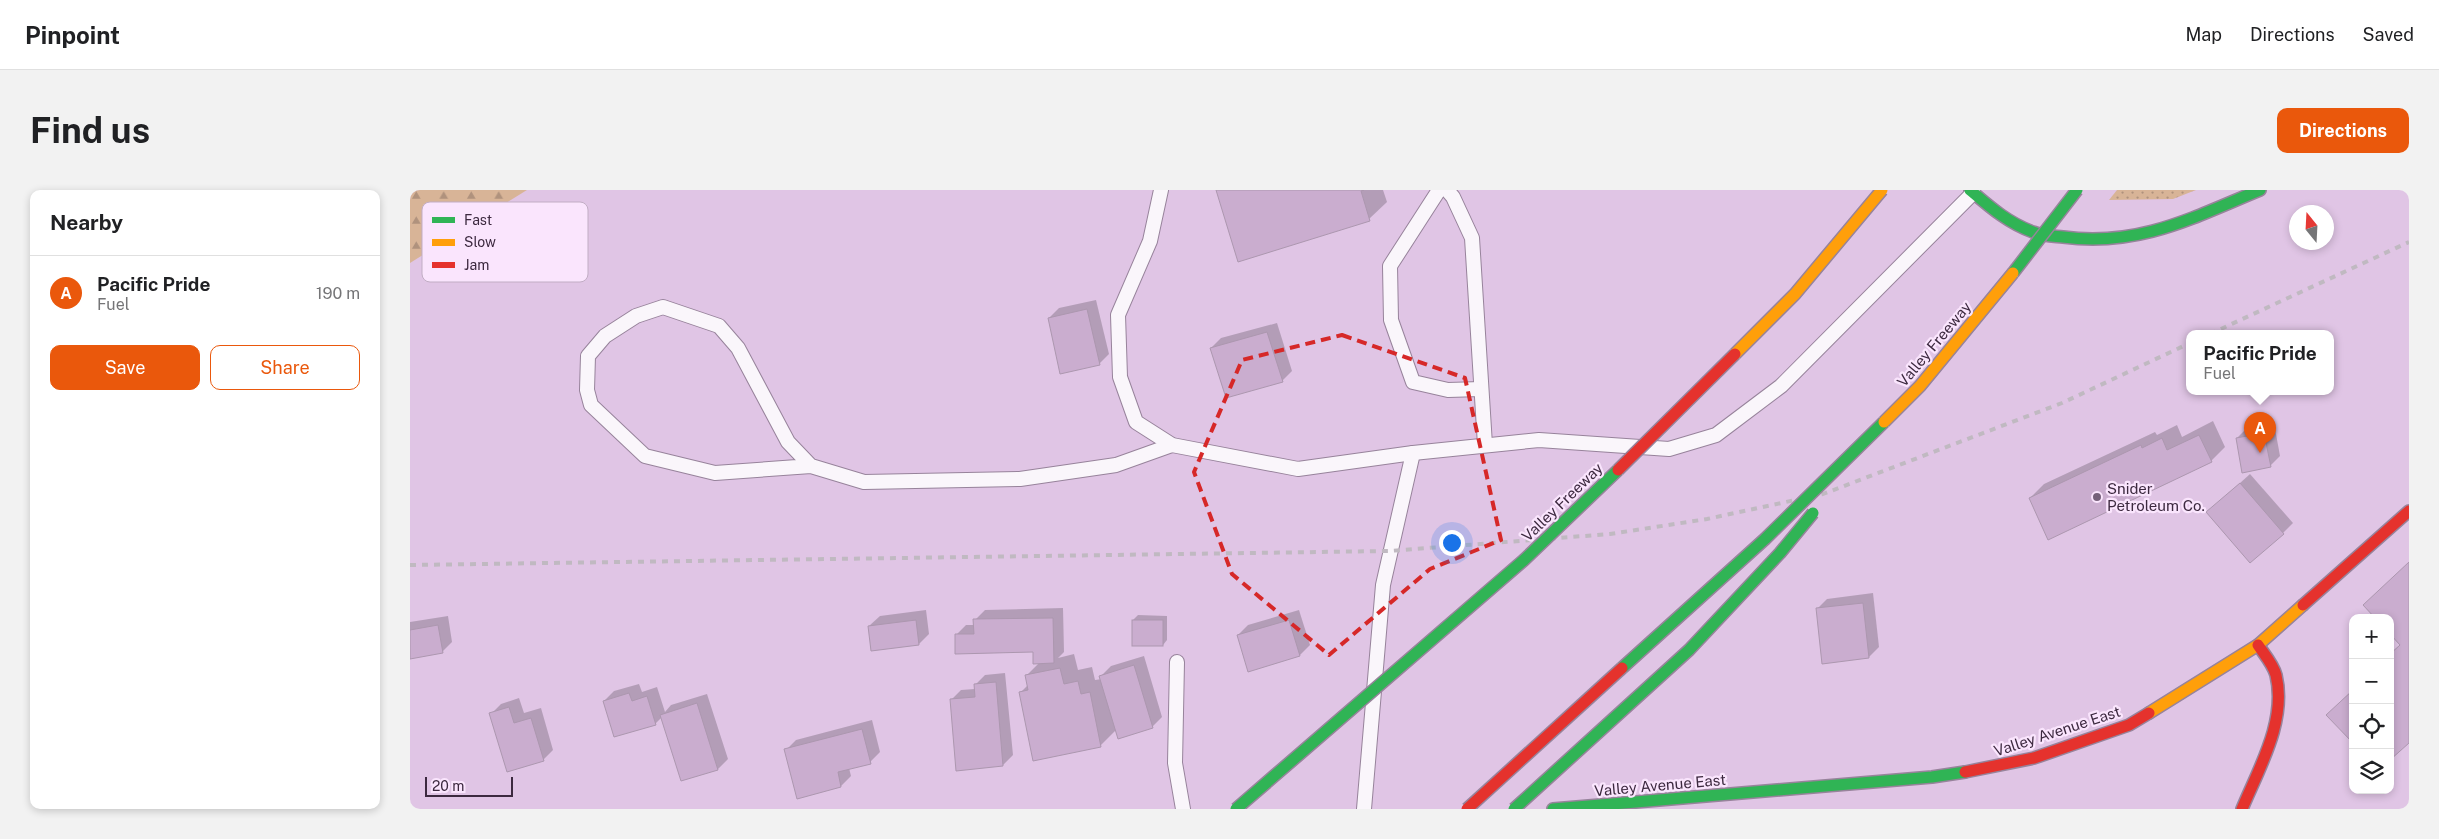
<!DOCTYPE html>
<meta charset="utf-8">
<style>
:root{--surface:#fff;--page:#f2f2f2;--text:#202124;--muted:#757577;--line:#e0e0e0;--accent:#ea580c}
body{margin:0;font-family:"Public Sans",sans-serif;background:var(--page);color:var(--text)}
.controls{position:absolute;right:15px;bottom:15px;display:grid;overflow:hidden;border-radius:10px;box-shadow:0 2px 8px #0003}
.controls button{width:45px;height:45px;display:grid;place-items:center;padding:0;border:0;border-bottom:1px solid var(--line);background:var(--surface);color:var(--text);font:25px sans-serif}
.compass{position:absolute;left:1879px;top:15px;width:45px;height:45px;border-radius:50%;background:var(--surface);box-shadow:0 2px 8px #0003;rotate:342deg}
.scale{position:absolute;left:15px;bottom:12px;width:88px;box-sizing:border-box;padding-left:5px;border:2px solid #3c293f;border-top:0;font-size:14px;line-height:18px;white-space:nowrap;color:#3c293f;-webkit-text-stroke:4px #fae5fd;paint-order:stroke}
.you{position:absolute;left:1041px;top:352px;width:18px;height:18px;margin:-12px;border:4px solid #fff;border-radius:50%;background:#1a73e8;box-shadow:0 0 0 8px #1a73e833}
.badge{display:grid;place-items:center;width:32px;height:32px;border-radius:50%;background:var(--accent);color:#fff;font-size:16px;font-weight:700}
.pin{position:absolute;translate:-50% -41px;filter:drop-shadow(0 1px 2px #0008)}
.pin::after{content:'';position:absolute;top:26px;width:18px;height:15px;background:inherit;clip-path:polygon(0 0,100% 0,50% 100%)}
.popup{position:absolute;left:1776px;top:140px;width:148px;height:65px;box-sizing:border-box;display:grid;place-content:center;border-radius:10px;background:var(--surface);filter:drop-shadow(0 1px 4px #0005);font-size:16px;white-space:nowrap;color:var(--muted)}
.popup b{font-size:19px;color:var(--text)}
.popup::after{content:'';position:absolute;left:50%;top:100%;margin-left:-10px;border:10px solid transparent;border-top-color:var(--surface)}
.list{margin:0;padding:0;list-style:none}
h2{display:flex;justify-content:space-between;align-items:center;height:65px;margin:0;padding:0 20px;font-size:21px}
h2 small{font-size:16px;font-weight:400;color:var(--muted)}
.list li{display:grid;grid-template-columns:32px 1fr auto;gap:15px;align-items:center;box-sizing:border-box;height:75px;padding:0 20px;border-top:1px solid var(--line)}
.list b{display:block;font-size:19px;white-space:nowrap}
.list p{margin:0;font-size:16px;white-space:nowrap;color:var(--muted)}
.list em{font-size:16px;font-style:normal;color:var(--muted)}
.actions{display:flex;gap:10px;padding:15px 20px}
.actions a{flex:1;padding:11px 0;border:1px solid var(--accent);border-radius:10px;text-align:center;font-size:18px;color:var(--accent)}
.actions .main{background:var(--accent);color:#fff}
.icon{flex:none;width:28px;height:28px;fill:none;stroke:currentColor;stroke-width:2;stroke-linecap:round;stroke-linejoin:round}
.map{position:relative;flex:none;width:1999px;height:619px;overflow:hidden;border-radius:10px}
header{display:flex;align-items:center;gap:30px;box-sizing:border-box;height:70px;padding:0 25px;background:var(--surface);border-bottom:1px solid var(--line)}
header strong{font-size:24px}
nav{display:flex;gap:28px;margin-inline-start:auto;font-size:18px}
.intro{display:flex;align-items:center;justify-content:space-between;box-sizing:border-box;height:120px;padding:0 30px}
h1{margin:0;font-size:35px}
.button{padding:12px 22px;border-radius:10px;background:var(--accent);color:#fff;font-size:18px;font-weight:700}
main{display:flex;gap:30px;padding:0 30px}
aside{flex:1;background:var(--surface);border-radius:10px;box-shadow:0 2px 8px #0003}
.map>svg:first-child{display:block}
</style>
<header>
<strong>Pinpoint</strong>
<nav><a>Map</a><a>Directions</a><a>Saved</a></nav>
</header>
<div class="intro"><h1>Find us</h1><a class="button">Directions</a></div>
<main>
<aside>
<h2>Nearby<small></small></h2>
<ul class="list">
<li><span class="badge">A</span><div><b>Pacific Pride</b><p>Fuel</p></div><em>190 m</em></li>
</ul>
<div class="actions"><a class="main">Save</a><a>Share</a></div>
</aside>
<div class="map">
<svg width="1999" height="619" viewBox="0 0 1999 619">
<defs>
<pattern id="grass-dots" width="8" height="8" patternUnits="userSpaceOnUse" patternTransform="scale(1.25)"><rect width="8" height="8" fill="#d8b497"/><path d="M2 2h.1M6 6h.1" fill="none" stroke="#b0927d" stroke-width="1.8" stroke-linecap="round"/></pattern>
<pattern id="forest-firs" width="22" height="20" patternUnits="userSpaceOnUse" patternTransform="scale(1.25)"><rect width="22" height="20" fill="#d8b497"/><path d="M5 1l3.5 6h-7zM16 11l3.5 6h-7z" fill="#b0927d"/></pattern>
</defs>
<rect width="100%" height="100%" fill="#e0c5e5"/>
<polygon fill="url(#grass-dots)" points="1707,0 1786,0 1763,9 1699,10"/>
<polygon fill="url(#forest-firs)" points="0,0 117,0 0,73"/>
<g fill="#0003">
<polygon points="807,0 973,0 977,12 959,29"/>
<polygon points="686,110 699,164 689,174 639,128 649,118"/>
<polygon points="867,133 882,181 872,191 801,158 811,148"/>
<polygon points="1803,231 1815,257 1801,271 1620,308 1634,294 1745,242 1747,245 1767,235 1772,247"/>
<polygon points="1864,233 1870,266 1860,276 1827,248 1837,238"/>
<polygon points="1840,284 1883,333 1873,343 1808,313"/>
<polygon points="1463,403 1469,457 1459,467 1414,472 1407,419 1417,409"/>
<polygon points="653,418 654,462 648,468 664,464 668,480 682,477 685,490 692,489 691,486 701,476 734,466 752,527 742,537 707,539 691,555 610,503 618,495 616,486 629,473 624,461 546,445 556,435 565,435 565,430 575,420"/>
<polygon points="516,420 519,444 509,454 459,436 470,426"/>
<polygon points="889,420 900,455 890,465 839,481 828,445 838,435"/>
<polygon points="728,425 757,426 757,450 753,455 723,430"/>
<polygon points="38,426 42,452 32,462 0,468 0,432"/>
<polygon points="595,483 603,565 593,575 541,510 551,500 565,499 565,495 575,485"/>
<polygon points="229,494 232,502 247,497 255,522 261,515 297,504 318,569 308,579 272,590 252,527 245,534 194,511 204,501"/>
<polygon points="109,508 114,523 131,518 143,560 133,570 81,524 91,514"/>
<polygon points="462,530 470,562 460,572 439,578 441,586 431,596 376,560 386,550"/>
</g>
<g fill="#caadcf" stroke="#ac97af">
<polygon points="806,0 954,0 951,1 960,31 828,72"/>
<polygon points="677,119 690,175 650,184 638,128"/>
<polygon points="857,142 873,192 816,208 800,158"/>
<polygon points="1854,243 1861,277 1832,283 1826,248"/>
<polygon points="1789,245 1802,272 1638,350 1619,308 1731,255 1732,258 1752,248 1757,260"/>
<polygon points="1830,293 1874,344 1840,373 1796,322"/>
<polygon points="1999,372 1999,553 1980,570 1980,464 1990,455 1980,444 1980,428 1965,428 1953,415"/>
<polygon points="1453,413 1459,468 1412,474 1406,418"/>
<polygon points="643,428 644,473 623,474 623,462 545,464 545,444 564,444 563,429"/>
<polygon points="506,430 509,455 461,461 458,436"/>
<rect x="722" y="430" width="31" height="26"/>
<polygon points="879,430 890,466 838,482 827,445"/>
<polygon points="28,435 33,463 0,469 0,440"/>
<polygon points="724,475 743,538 708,549 689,486"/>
<polygon points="650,478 654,494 668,491 671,504 680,502 691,557 623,571 609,502 618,500 615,485"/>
<polygon points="586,492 593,576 546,581 540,509 565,507 564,494"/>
<polygon points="1943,500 1943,553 1916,525"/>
<polygon points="219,503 222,511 237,506 246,535 204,547 193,511"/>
<polygon points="287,513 308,580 271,591 250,525"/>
<polygon points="99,517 104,533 121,528 134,571 97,582 79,523"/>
<polygon points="452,539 461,574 428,582 431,597 387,609 374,559"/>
</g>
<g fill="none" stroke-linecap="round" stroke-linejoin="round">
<g stroke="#97839b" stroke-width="16">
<g id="lane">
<polyline points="751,0 740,51 708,125 710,187 726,232 762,255 888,279 1003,263 1129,250 1259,259 1306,245 1371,196 1563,3"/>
<polyline points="1029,0 980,76 981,130 1003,192 1038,200 1071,199"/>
<polyline points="1037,0 1043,7 1062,48 1075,255"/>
<polyline points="401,276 378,252 328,158 309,136 253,117 226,126 195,146 178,166 177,200 181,215 235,266 305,283 401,276 454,292 610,289 706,275 762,255"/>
<polyline points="767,472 765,573 773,619"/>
<polyline points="954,619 973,395 1003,263"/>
</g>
</g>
<g stroke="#97839b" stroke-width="14">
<g id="fast">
<path d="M1560,0c20,17 38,33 63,42 9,4 20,4 30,5 76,10 129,-19 197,-47"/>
<polyline points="1143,619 1522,587 1555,582"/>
</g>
</g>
<g stroke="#97839b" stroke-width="14">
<polyline id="slow" points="1739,523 1848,455 1893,415"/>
</g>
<g stroke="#97839b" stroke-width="14">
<g id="jam">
<polyline points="1893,415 1999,321"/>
<polyline points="1555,582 1624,568 1719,535 1739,523"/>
<path d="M1832,619c17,-41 45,-88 34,-134 -3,-11 -12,-21 -18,-30"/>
</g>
</g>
<use href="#lane" stroke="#faf6fb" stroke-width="14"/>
<use href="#fast" stroke="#30b455" stroke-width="11"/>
<use href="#slow" stroke="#ff9f0a" stroke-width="11"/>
<use href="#jam" stroke="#e5322d" stroke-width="11"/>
<g stroke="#c0b9c1" stroke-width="4" stroke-dasharray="6 6" stroke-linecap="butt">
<polyline points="1800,144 1999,52"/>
<polyline points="0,375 979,361 1200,344 1297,329 1413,304 1652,213 1780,153"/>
</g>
<g stroke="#97839b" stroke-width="14" stroke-linecap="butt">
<g id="fast-bridge">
<polyline points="1603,83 1667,0"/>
<polyline points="1212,478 1355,349 1474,232"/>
<polyline points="826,619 1114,370 1208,280"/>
<polyline points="1104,619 1279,460 1370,363 1403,323"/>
</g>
</g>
<g stroke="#97839b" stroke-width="14" stroke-linecap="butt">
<g id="slow-bridge">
<polyline points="1325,164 1385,104 1472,0"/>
<polyline points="1474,232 1510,196 1603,83"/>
</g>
</g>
<g stroke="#97839b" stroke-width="14" stroke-linecap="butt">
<g id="jam-bridge">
<polyline points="1208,280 1325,164"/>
<polyline points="1057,619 1212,478"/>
</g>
</g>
<use href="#fast-bridge" stroke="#30b455" stroke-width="11"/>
<use href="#slow-bridge" stroke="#ff9f0a" stroke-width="11"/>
<use href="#jam-bridge" stroke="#e5322d" stroke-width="11"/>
</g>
<path fill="none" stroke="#d62828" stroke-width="4" stroke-dasharray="10 6" stroke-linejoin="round" d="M932,145l123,43 36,162 -71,29 -101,86 -97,-81 -38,-102 48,-112z"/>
<circle fill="#756079" stroke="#fae5fd" stroke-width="2" cx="1687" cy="307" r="5"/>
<g text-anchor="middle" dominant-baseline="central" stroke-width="4.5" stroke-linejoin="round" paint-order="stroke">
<g font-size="15" fill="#3c293f" stroke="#fae5fd">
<text transform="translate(1524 154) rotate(-50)">Valley Freeway</text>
<text transform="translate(1152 312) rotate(-44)">Valley Freeway</text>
<text transform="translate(1647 541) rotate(-18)">Valley Avenue East</text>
<text transform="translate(1250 595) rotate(-5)">Valley Avenue East</text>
</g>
<g font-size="15" fill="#3c293f" stroke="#fae5fd" text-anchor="start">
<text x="1697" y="298">Snider<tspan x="1697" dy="17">Petroleum Co.</tspan></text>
</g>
</g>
<rect x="12" y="12" width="166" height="80" rx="8" fill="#fae5fd" stroke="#c1adc4" stroke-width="1"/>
<rect x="22" y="27" width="23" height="6" fill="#30b455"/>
<rect x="22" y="49" width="23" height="7" fill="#ff9f0a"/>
<rect x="22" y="72" width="23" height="6" fill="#e5322d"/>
<g font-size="14" fill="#3c293f">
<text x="54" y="35">Fast</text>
<text x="54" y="57">Slow</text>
<text x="54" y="80">Jam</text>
</g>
</svg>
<div class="controls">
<button>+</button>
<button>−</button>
<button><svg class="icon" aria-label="locate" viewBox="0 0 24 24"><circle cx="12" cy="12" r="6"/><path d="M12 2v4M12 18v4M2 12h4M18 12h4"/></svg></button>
<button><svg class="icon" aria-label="layers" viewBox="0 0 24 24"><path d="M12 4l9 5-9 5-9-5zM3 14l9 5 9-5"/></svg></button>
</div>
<svg class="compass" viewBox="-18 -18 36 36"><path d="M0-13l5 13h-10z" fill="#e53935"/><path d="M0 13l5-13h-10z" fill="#757577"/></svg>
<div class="scale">20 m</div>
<div class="you"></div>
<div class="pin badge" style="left:1850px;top:263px">A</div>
<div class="popup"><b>Pacific Pride</b>Fuel</div>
</div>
</main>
